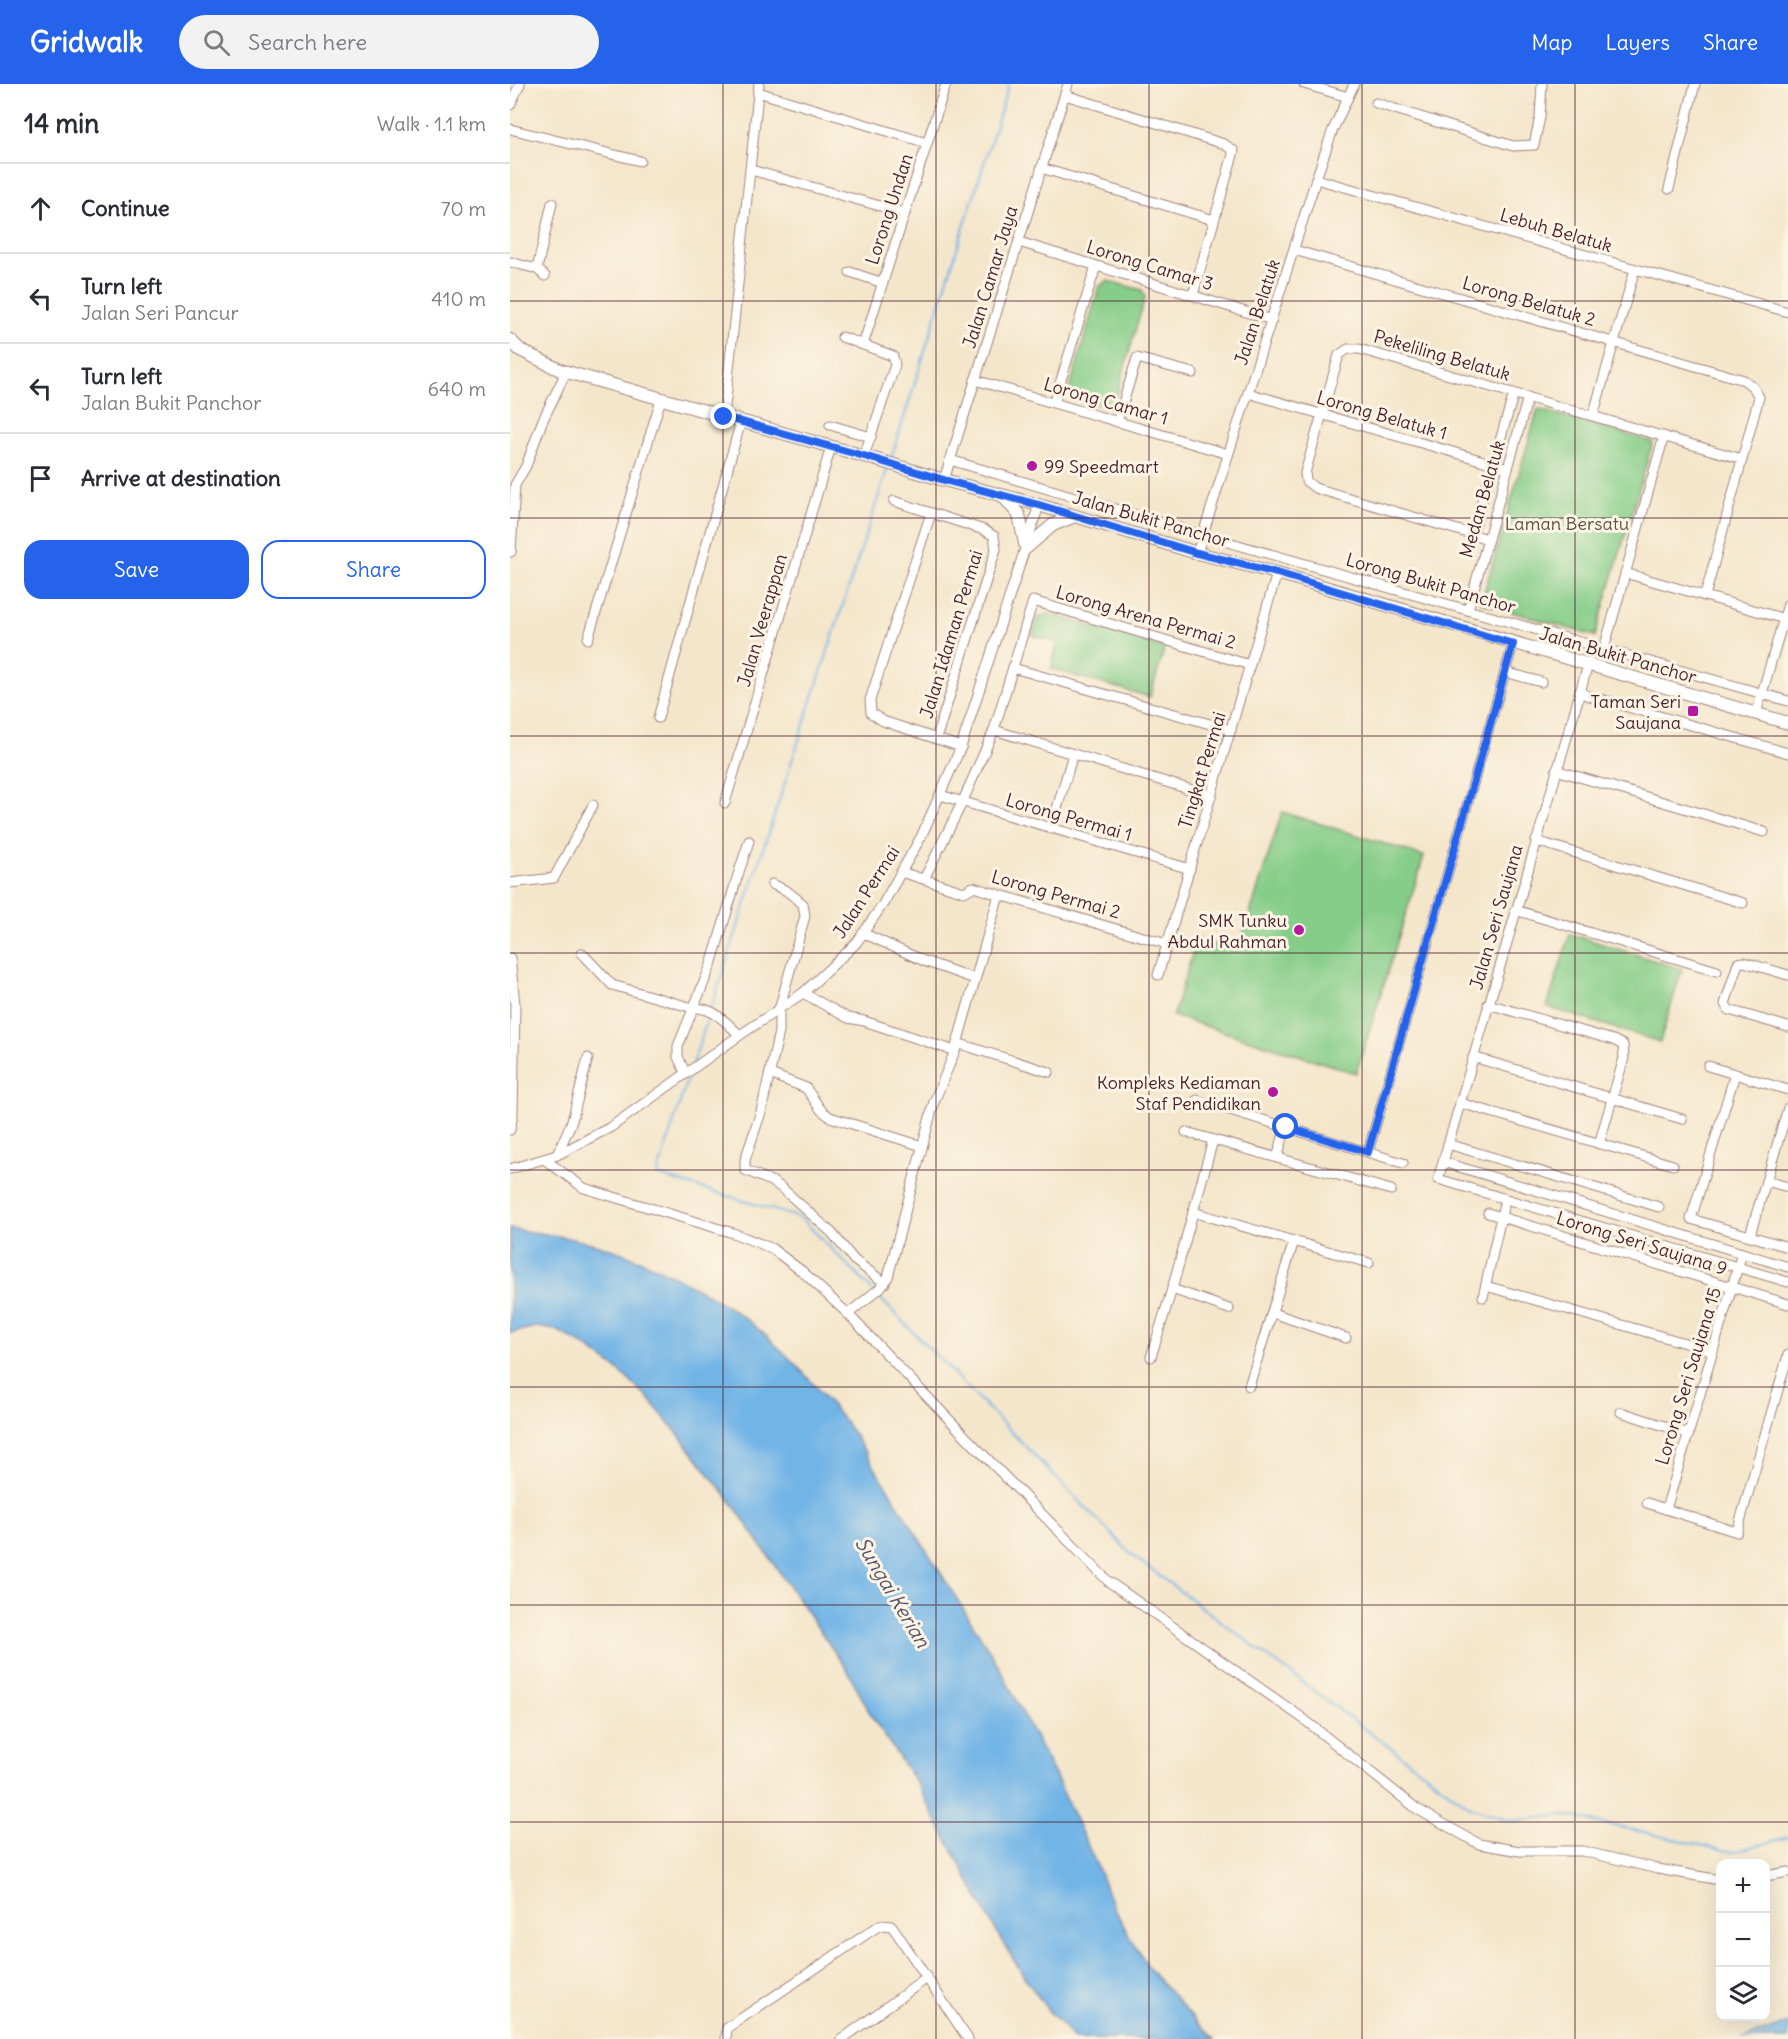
<!DOCTYPE html>
<meta charset="utf-8">
<style>
:root{--surface:#fff;--page:#f2f2f3;--text:#2b2b33;--muted:#7c7c81;--line:#e1e1e2;--accent:#2563eb}
body{margin:0;font-family:Delius,sans-serif;background:var(--page);color:var(--text)}
.controls{position:absolute;right:18px;bottom:18px;display:grid;overflow:hidden;border-radius:12px;box-shadow:0 6px 24px #0002}
.controls button{width:54px;height:54px;display:grid;place-items:center;padding:0;border:0;border-bottom:2px solid var(--line);background:var(--surface);color:var(--text);font:30px sans-serif}
.stop{position:absolute;width:18px;height:18px;margin:-14px;border:4px solid #2563eb;border-radius:50%;background:#fff}
.stop.end{background:#2563eb;border-color:#fff;box-shadow:0 2px 6px #0008}
.list{margin:0;padding:0;list-style:none}
h2{display:flex;justify-content:space-between;align-items:center;height:78px;margin:0;padding:0 24px;font-size:26px}
h2 small{font-size:20px;font-weight:400;color:var(--muted)}
.list li{display:grid;grid-template-columns:39px 1fr auto;gap:18px;align-items:center;box-sizing:border-box;height:90px;padding:0 24px;border-top:2px solid var(--line)}
.list b{display:block;font-size:22px;white-space:nowrap}
.list p{margin:0;font-size:20px;white-space:nowrap;color:var(--muted)}
.list em{font-size:20px;font-style:normal;color:var(--muted)}
.actions{display:flex;gap:12px;padding:18px 24px}
.actions a{flex:1;padding:14px 0;border:2px solid var(--accent);border-radius:18px;text-align:center;font-size:21px;color:var(--accent)}
.actions .main{background:var(--accent);color:#fff}
.icon{flex:none;width:33px;height:33px;fill:none;stroke:currentColor;stroke-width:2;stroke-linecap:round;stroke-linejoin:round}
.map{position:relative;flex:none;width:1278px;height:1955px;overflow:hidden}
header{display:flex;align-items:center;gap:36px;box-sizing:border-box;height:84px;padding:0 30px;background:var(--accent);color:#fff}
header strong{font-size:28px}
nav{display:flex;gap:33px;margin-inline-start:auto;font-size:21px}
.search{width:420px;height:54px;background:var(--page);display:flex;align-items:center;gap:15px;box-sizing:border-box;padding:0 21px;border-radius:33px;color:var(--muted);font-size:22px}
main{display:flex}
aside{flex:1;background:var(--surface)}
.map>svg:first-child{display:block}
</style>
<header>
<strong>Gridwalk</strong>
<div class="search"><svg class="icon" aria-label="search" viewBox="0 0 24 24"><circle cx="10" cy="10" r="6"/><path d="M15 15l6 6"/></svg>Search here</div>
<nav><a>Map</a><a>Layers</a><a>Share</a></nav>
</header>
<main>
<aside>
<h2>14 min<small>Walk · 1.1 km</small></h2>
<ul class="list">
<li><svg class="icon" aria-label="ahead" viewBox="0 0 24 24"><path d="M12 20V5M6 11l6-6 6 6"/></svg><div><b>Continue</b></div><em>70 m</em></li>
<li><svg class="icon" aria-label="left" viewBox="0 0 24 24"><path d="M17 20v-9H6M10 6l-5 5 5 5"/></svg><div><b>Turn left</b><p>Jalan Seri Pancur</p></div><em>410 m</em></li>
<li><svg class="icon" aria-label="left" viewBox="0 0 24 24"><path d="M17 20v-9H6M10 6l-5 5 5 5"/></svg><div><b>Turn left</b><p>Jalan Bukit Panchor</p></div><em>640 m</em></li>
<li><svg class="icon" aria-label="arrive" viewBox="0 0 24 24"><path d="M6 21V4h12l-3 4 3 4H6"/></svg><div><b>Arrive at destination</b></div></li>
</ul>
<div class="actions"><a class="main">Save</a><a>Share</a></div>
</aside>
<div class="map">
<svg width="1278" height="1955" viewBox="0 0 1278 1955">
<rect width="100%" height="100%" fill="#fcf5e5"/>
<filter id="ink" filterUnits="userSpaceOnUse"><feTurbulence type="fractalNoise" baseFrequency=".0167" numOctaves="2"/><feDisplacementMap in="SourceGraphic" scale="12" xChannelSelector="R" yChannelSelector="G"/><feConvolveMatrix kernelMatrix="1 2 1 2 8 2 1 2 1" color-interpolation-filters="sRGB"/></filter>
<filter id="wash" filterUnits="userSpaceOnUse"><feTurbulence type="fractalNoise" baseFrequency=".008" numOctaves="4" result="noise"/><feDisplacementMap in="SourceGraphic" scale="24" xChannelSelector="R" yChannelSelector="G"/><feGaussianBlur stdDeviation="1.35" result="paint"/><feColorMatrix in="noise" values="0 0 0 0 0 0 0 0 0 0 0 0 0 0 0 0 0 1.4 0 .05"/><feComposite in="paint" operator="in"/></filter>
<g filter="url(#wash)">
<rect width="100%" height="100%" fill="#f4e6cb"/>
<g fill="#86cd89" stroke="#68765a" stroke-width="1.5">
<polygon points="597,197 632,206 635,213 605,317 596,323 563,314 559,307 589,203"/>
<polygon points="1028,325 1143,358 1085,552 971,519"/>
<polygon points="538,530 655,563 640,613 541,585 548,558 522,551 527,534"/>
<polygon points="772,728 914,772 846,989 663,932 687,855 728,867"/>
<polygon points="1060,850 1172,885 1150,958 1037,923"/>
</g>
<g fill="#71b4e6" stroke="#5e6a88" stroke-width="1.5">
<path d="M0,1145c32,4 67,9 98,19 45,15 113,50 149,80 37,32 70,69 98,108l142,227 60,116 41,89 14,36 20,37 20,31 45,51 18,16h-140l-27,-29 -23,-32 -26,-42 -84,-155 -43,-64 -23,-44 -115,-167 -59,-76 -28,-33 -30,-28 -33,-24 -28,-15 -19,-3 -27,6z"/>
<polygon points="1278,1939 1278,1955 1232,1955"/>
</g>
<g fill="none" stroke-linecap="round" stroke-linejoin="round">
<g stroke="#71b4e6" stroke-width="2">
<polyline points="381,375 499,0"/>
<polyline points="201,925 378,383"/>
<polyline points="183,979 199,931"/>
<polyline points="178,993 147,1091 291,1134 362,1206"/>
<polyline points="366,1210 623,1472 960,1723 1002,1737 1054,1731 1223,1768 1278,1753"/>
</g>
</g>
</g>
<g filter="url(#ink)">
<g fill="none" stroke-linecap="round" stroke-linejoin="round">
<g stroke="#9f827b" stroke-width="11">
<g id="minor">
<polyline points="794,0 838,13"/>
<polyline points="248,8 417,59"/>
<polyline points="555,11 714,60 724,67 683,211"/>
<polyline points="866,19 1003,62 1024,61 1030,33 1032,0"/>
<polyline points="0,21 10,0"/>
<polyline points="0,45 130,77"/>
<polyline points="531,84 704,136"/>
<polyline points="241,86 395,129"/>
<polyline points="806,95 1278,228"/>
<polyline points="1159,105 1185,0"/>
<polyline points="509,158 762,236"/>
<polyline points="784,166 1234,296 1243,303 1249,313 1195,512"/>
<polyline points="0,178 27,185 35,192"/>
<polyline points="27,185 42,119"/>
<polyline points="340,188 373,199"/>
<polyline points="332,253 383,272 385,281 354,372"/>
<polyline points="353,261 436,0"/>
<polyline points="465,296 718,370"/>
<polyline points="738,309 998,384"/>
<polyline points="544,319 586,182"/>
<polyline points="1083,332 1125,185"/>
<polyline points="214,333 249,0"/>
<polyline points="607,338 627,274 683,289"/>
<polyline points="320,341 361,353"/>
<polyline points="440,376 693,451 1278,617"/>
<polyline points="434,396 558,0"/>
<polyline points="384,417 474,446 484,452 486,465 426,655"/>
<polyline points="421,429 360,616 361,629 373,637 451,663"/>
<polyline points="962,451 1004,309"/>
<polyline points="978,455 805,404 796,397 795,389 829,271 838,265 849,265 1232,375"/>
<polyline points="1,468 5,401 16,382 32,338 56,288"/>
<polyline points="687,469 806,95 822,48 844,0"/>
<polyline points="1115,489 1278,536"/>
<polyline points="958,526 1018,313"/>
<polyline points="78,555 151,315"/>
<polyline points="1094,565 1154,352"/>
<polyline points="1078,581 928,1095 1278,1198"/>
<polyline points="503,584 721,646"/>
<polyline points="995,588 1031,598"/>
<polyline points="1069,609 1278,669"/>
<polyline points="1246,630 1278,520"/>
<polyline points="148,634 231,337"/>
<polyline points="484,646 702,712"/>
<polyline points="1046,686 1254,748"/>
<polyline points="430,711 680,785"/>
<polyline points="215,719 321,363"/>
<polyline points="541,745 563,670"/>
<polyline points="1026,757 1233,819"/>
<polyline points="391,788 454,808 463,803 657,860"/>
<polyline points="414,795 452,719 484,646 523,517 740,581"/>
<polyline points="0,799 44,794 83,721"/>
<polyline points="262,800 277,807 293,820 295,832 269,926 269,948 251,1028 235,1076 235,1086 263,1098 273,1105 322,1149 344,1176 375,1199"/>
<polyline points="1005,826 1207,887"/>
<polyline points="353,849 414,877 465,895"/>
<path d="M72,869l30,32 81,23c21,-1 32,14 47,27"/>
<polyline points="0,874 5,920 3,1030 0,1046"/>
<polyline points="648,891 767,489"/>
<polyline points="1278,891 1234,878 1228,879 1215,920 1219,926 1278,943"/>
<polyline points="293,909 338,934 354,937 445,967"/>
<polyline points="978,920 1103,956 1113,961 1114,974 1089,1060"/>
<polyline points="447,959 539,988"/>
<polyline points="963,973 1172,1035"/>
<polyline points="1198,982 1278,1006"/>
<polyline points="176,990 168,973 168,962 201,881 227,794 239,757"/>
<polyline points="260,990 296,1004 311,1026 320,1033 412,1062"/>
<polyline points="1225,990 1181,1135 1278,1163"/>
<polyline points="687,1016 893,1079"/>
<polyline points="950,1019 1163,1081"/>
<polyline points="676,1048 881,1106"/>
<polyline points="938,1060 1149,1123"/>
<polyline points="858,1068 1003,560"/>
<polyline points="47,1071 62,1037 78,974"/>
<polyline points="767,1074 776,1043"/>
<polyline points="34,1075 74,1104 223,1149 261,1164 293,1188 338,1230 454,1351 598,1497 791,1633 907,1725 969,1760 1010,1767 1072,1767 1148,1785 1210,1796"/>
<polyline points="933,1078 1278,1183"/>
<polyline points="0,1085 47,1071 101,1043 230,951 293,909 337,868 347,858 373,820 411,753 451,663 529,421"/>
<polyline points="1256,1097 1278,1103"/>
<polyline points="683,1128 859,1179"/>
<polyline points="978,1129 1278,1220"/>
<polyline points="1240,1151 1278,1024"/>
<polyline points="976,1202 1203,1267"/>
<polyline points="662,1205 719,1225"/>
<polyline points="973,1213 995,1115"/>
<polyline points="763,1229 836,1254"/>
<polyline points="338,1230 370,1204 378,1193 424,1018 445,967 489,811"/>
<polyline points="641,1273 662,1205 703,1056"/>
<polyline points="739,1302 784,1157"/>
<polyline points="1111,1328 1179,1350"/>
<polyline points="1137,1419 1227,1448 1278,1271"/>
<polyline points="1156,1425 1232,1169"/>
<polyline points="1256,1792 1278,1788"/>
<polyline points="216,1955 217,1944 370,1841 382,1842 458,1955"/>
<polyline points="332,1955 417,1894"/>
</g>
</g>
<g stroke="#9f827b" stroke-width="14">
<g id="major">
<polyline points="0,256 10,266 50,286 354,372 434,396 529,421 687,469 767,489 1278,639"/>
<polyline points="493,412 509,431 516,464"/>
<polyline points="516,464 543,441 565,432"/>
</g>
</g>
<use href="#minor" stroke="#fff" stroke-width="9"/>
<use href="#major" stroke="#fff" stroke-width="12"/>
</g>
</g>
<g fill="none" stroke-linecap="round" stroke-linejoin="round" filter="url(#ink)">
<polyline stroke="#2563eb" stroke-width="8" points="214,333 354,372 434,396 529,421 687,469 767,489 1003,560 858,1068 776,1043"/>
</g>
<path fill="none" stroke="#4a1f2b" stroke-width="1.5" stroke-opacity="0.55" d="M213,0v1955M426,0v1955M639,0v1955M852,0v1955M1065,0v1955M0,217h1278M0,434h1278M0,652h1278M0,869h1278M0,1086h1278M0,1303h1278M0,1521h1278M0,1738h1278"/>
<g fill="#b5179e" stroke="#fcf5e5" stroke-width="2">
<circle cx="522" cy="382" r="6"/>
<rect x="1177" y="621" width="12" height="12" rx="3"/>
<circle cx="789" cy="846" r="6"/>
<circle cx="763" cy="1008" r="6"/>
</g>
<g text-anchor="middle" dominant-baseline="central" stroke-width="6" stroke-linejoin="round" paint-order="stroke">
<g font-size="18" fill="#4a1f2b" stroke="#fcf5e5">
<text transform="translate(379 125) rotate(-72)">Lorong Undan</text>
<text transform="translate(1046 146) rotate(16)">Lebuh Belatuk</text>
<text transform="translate(640 181) rotate(17)">Lorong Camar 3</text>
<text transform="translate(480 193) rotate(-73)">Jalan Camar Jaya</text>
<text transform="translate(1019 217) rotate(16)">Lorong Belatuk 2</text>
<text transform="translate(747 228) rotate(-72)">Jalan Belatuk</text>
<text transform="translate(932 271) rotate(16)">Pekeliling Belatuk</text>
<text transform="translate(596 317) rotate(16)">Lorong Camar 1</text>
<text transform="translate(872 331) rotate(16)">Lorong Belatuk 1</text>
<text transform="translate(972 415) rotate(-74)">Medan Belatuk</text>
<text transform="translate(641 435) rotate(16)">Jalan Bukit Panchor</text>
<text transform="translate(921 499) rotate(16)">Lorong Bukit Panchor</text>
<text transform="translate(636 533) rotate(16)">Lorong Arena Permai 2</text>
<text transform="translate(252 536) rotate(-74)">Jalan Veerappan</text>
<text transform="translate(441 550) rotate(-73)">Jalan Idaman Permai</text>
<text transform="translate(1108 571) rotate(16)">Jalan Bukit Panchor</text>
<text transform="translate(692 686) rotate(-73)">Tingkat Permai</text>
<text transform="translate(559 733) rotate(16)">Lorong Permai 1</text>
<text transform="translate(356 808) rotate(-57)">Jalan Permai</text>
<text transform="translate(546 810) rotate(16)">Lorong Permai 2</text>
<text transform="translate(986 833) rotate(-74)">Jalan Seri Saujana</text>
<text transform="translate(1132 1159) rotate(17)">Lorong Seri Saujana 9</text>
<text transform="translate(1178 1292) rotate(-73)">Lorong Seri Saujana 15</text>
</g>
<g font-size="18" fill="#4a1f2b" stroke="#fcf5e5" text-anchor="end">
<text x="534" y="382" text-anchor="start">99 Speedmart</text>
<text x="1171" y="617">Taman Seri<tspan x="1171" dy="21">Saujana</tspan></text>
<text x="777" y="836">SMK Tunku<tspan x="777" dy="21">Abdul Rahman</tspan></text>
<text x="751" y="998">Kompleks Kediaman<tspan x="751" dy="21">Staf Pendidikan</tspan></text>
</g>
<g font-size="18" fill="#5c5347" stroke="#fcf5e5">
<text x="1057" y="439">Laman Bersatu</text>
</g>
<g font-size="20" font-style="italic" fill="#58536c" stroke="#fcf5e5">
<text transform="translate(383 1508) rotate(59)">Sungai Kerian</text>
</g>
</g>
</svg>
<div class="controls">
<button>+</button>
<button>−</button>
<button><svg class="icon" aria-label="layers" viewBox="0 0 24 24"><path d="M12 4l9 5-9 5-9-5zM3 14l9 5 9-5"/></svg></button>
</div>
<div class="stop" style="left:776px;top:1043px"></div>
<div class="stop end" style="left:214px;top:333px"></div>
</div>
</main>
